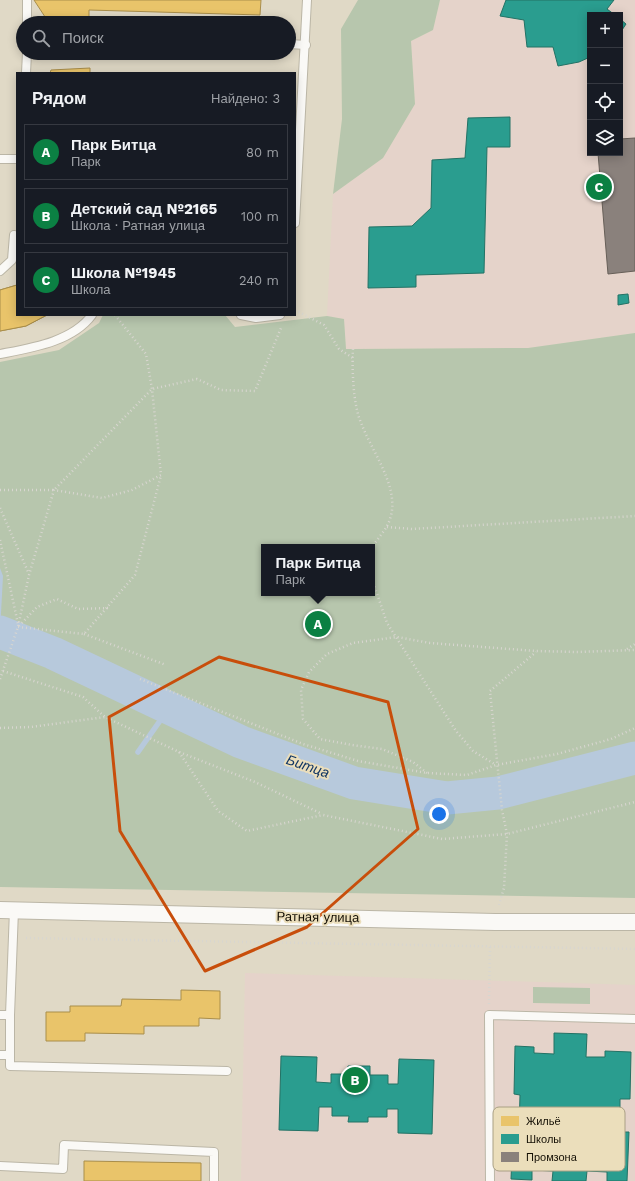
<!DOCTYPE html>
<html lang="ru">
<meta charset="utf-8">
<style>
:root{--surface:#171b24;--page:#20242c;--text:#f1f3f6;--muted:#9ea1a6;--line:#363941;--accent:#0b8043}
body{margin:0;font-family:"Work Sans",sans-serif;background:var(--page);color:var(--text)}
.controls{position:absolute;right:12px;top:12px;display:grid;overflow:hidden;border-radius:0px;box-shadow:0 2px 10px #0003}
.controls button{width:36px;height:36px;display:grid;place-items:center;padding:0;border:0;border-bottom:1px solid var(--line);background:var(--surface);color:var(--text);font:20px sans-serif}
.you{position:absolute;left:439px;top:814px;width:14px;height:14px;margin:-10px;border:3px solid #fff;border-radius:50%;background:#1a73e8;box-shadow:0 0 0 6px #1a73e833}
.badge{display:grid;place-items:center;width:26px;height:26px;border-radius:50%;background:var(--accent);color:#fff;font-size:13px;font-weight:700}
.pin{position:absolute;translate:-50% -50%;border:2px solid #fff;box-shadow:0 1px 4px #0006}
.popup{position:absolute;left:261px;top:544px;width:114px;height:52px;box-sizing:border-box;display:grid;place-content:center;border-radius:0px;background:var(--surface);filter:drop-shadow(0 1px 3px #0005);font-size:13px;white-space:nowrap;color:var(--muted)}
.popup b{font-size:15px;color:var(--text)}
.popup::after{content:'';position:absolute;left:50%;top:100%;margin-left:-8px;border:8px solid transparent;border-top-color:var(--surface)}
.list{margin:0;padding:0;list-style:none}
h2{display:flex;justify-content:space-between;align-items:center;height:52px;margin:0;padding:0 16px;font-size:17px}
h2 small{font-size:13px;font-weight:400;color:var(--muted)}
.list li{display:grid;grid-template-columns:26px 1fr auto;gap:12px;align-items:center;box-sizing:border-box;height:56px;margin:0 8px 8px;padding:0 8px;border:1px solid var(--line);border-radius:0px}
.list b{display:block;font-size:15px;white-space:nowrap}
.list p{margin:0;font-size:13px;white-space:nowrap;color:var(--muted)}
.list em{font-size:13px;font-style:normal;color:var(--muted)}
.icon{flex:none;width:22px;height:22px;fill:none;stroke:currentColor;stroke-width:2;stroke-linecap:round;stroke-linejoin:round}
.map{position:relative;flex:none;width:635px;height:1181px;overflow:hidden}
.search{position:absolute;background:var(--surface);box-shadow:0 2px 10px #0003;left:16px;top:16px;width:280px;height:44px;display:flex;align-items:center;gap:10px;box-sizing:border-box;padding:0 14px;border-radius:22px;color:var(--muted);font-size:15px}
.panel{position:absolute;background:var(--surface);box-shadow:0 2px 10px #0003;left:16px;top:72px;width:280px;height:244px;border-radius:0px}
.map>svg:first-child{display:block}
</style>
<div class="map">
<svg width="635" height="1181" viewBox="0 0 635 1181">
<rect width="100%" height="100%" fill="#e0d9c6"/>
<g fill="#e5d3ca" fill-rule="evenodd">
<path d="M440,0h195v333l-106,15 -183,1 -2,-30 -17,-3 6,-122 50,-36 32,-54 -4,-63 22,-11zM590,15h30v138h-30z"/>
<polygon points="245,973 635,985 635,1181 241,1181"/>
</g>
<g fill="#b7c6ad" fill-rule="evenodd">
<polygon points="358,0 440,0 433,30 411,41 415,104 383,158 333,194 342,119 341,29"/>
<path d="M103,315h122l10,12 92,-11 17,3 2,30h7l175,-1 107,-15v565l-635,-11v-525l59,-12 40,-27zM264,547h108v46h-108z"/>
<polygon points="533,987 590,988 590,1004 533,1003"/>
</g>
<polygon fill="#b7c9dc" points="0,568 3,576 0,632"/>
<g fill="#e9c46a" stroke="#a98e4b">
<polygon points="34,0 261,0 260,15 89,10 89,23 49,23"/>
<polygon points="90,68 90,73 50,73 51,70"/>
<polygon points="17,285 17,315 47,315 26,326 0,331 0,290"/>
<polygon points="17,285 17,315 47,315 26,326 0,331 0,290"/>
<polygon points="181,990 220,991 220,1019 199,1018 199,1026 144,1026 144,1034 85,1033 85,1041 46,1041 46,1012 70,1012 70,1006 121,1006 122,999 181,1000"/>
<polygon points="84,1161 201,1163 201,1181 84,1181"/>
</g>
<g fill="#2a9d8f" stroke="#237265">
<polygon points="506,0 614,0 607,9 615,15 590,15 590,57 579,62 558,66 553,47 527,47 524,20 500,16"/>
<polygon points="620,19 626,24 620,33"/>
<polygon points="510,117 510,147 487,147 484,273 416,275 416,287 368,288 369,227 412,226 431,208 432,160 465,158 468,118"/>
<polygon points="628,294 629,303 618,305 618,295"/>
<polygon points="554,1033 587,1034 586,1057 605,1057 605,1051 631,1052 630,1099 620,1099 620,1132 629,1132 627,1181 607,1181 607,1172 587,1171 586,1181 552,1181 553,1171 532,1170 532,1180 511,1179 513,1131 519,1131 520,1095 514,1094 515,1046 534,1047 534,1053 554,1054"/>
<polygon points="281,1056 317,1057 316,1082 331,1083 331,1074 347,1074 348,1066 370,1066 370,1075 388,1075 388,1084 398,1084 399,1059 434,1060 432,1134 398,1133 398,1109 387,1109 387,1117 368,1117 368,1122 348,1122 349,1116 332,1116 332,1107 319,1107 318,1131 279,1130"/>
</g>
<polygon fill="#8a817c" stroke="#675f58" points="635,138 635,271 608,274 598,153 620,153 620,139"/>
<g fill="none" stroke-linecap="round" stroke-linejoin="round">
<polyline stroke="#b7c9dc" stroke-width="5.5" points="138,752 169,708"/>
<polyline stroke="#b7c9dc" stroke-width="33" points="0,632 53,653 241,742 354,783 447,798 498,793 635,758"/>
<g stroke="#bbb6a6" stroke-width="10">
<g id="lane">
<polyline points="27,23 27,0"/>
<polyline points="289,44 306,45"/>
<polyline points="26,73 27,53"/>
<polyline points="0,159 17,159"/>
<polyline points="295,223 307,0"/>
<polyline points="0,271 12,260 14,235"/>
<polyline points="241,315 256,318 280,315"/>
<path d="M0,354c31,-6 72,-12 92,-39"/>
<polyline points="0,1015 10,1015 14,910"/>
<polyline points="10,1015 10,1066 227,1071"/>
<polyline points="0,1055 10,1055"/>
<polyline points="0,1166 63,1169 64,1145 214,1152 214,1181"/>
<polyline points="490,1181 489,1015 635,1019"/>
</g>
</g>
<g stroke="#bbb6a6" stroke-width="18">
<polyline id="street" points="0,910 495,922 635,922"/>
</g>
<g stroke="#d8d6d0" stroke-width="2.5" stroke-dasharray="1 3" stroke-linecap="butt">
<polyline points="295,310 324,325 339,349 353,358"/>
<path d="M353,349c-1,18 0,44 4,61 7,33 45,74 33,109 -3,10 -12,19 -18,28"/>
<polyline points="0,490 54,490 152,389 197,379 221,390 255,391 281,328"/>
<polyline points="0,508 29,574"/>
<polyline points="387,527 412,529 635,516"/>
<polyline points="0,540 18,624"/>
<polyline points="372,579 387,623 456,731 473,751 496,765"/>
<polyline points="19,626 37,607 57,599 78,609 108,608"/>
<polyline points="18,627 84,634 135,575 161,475"/>
<polyline points="84,634 166,665"/>
<polyline points="627,649 635,644"/>
<polyline points="3,671 83,697 105,717 179,752 255,782 322,814"/>
<polyline points="0,679 18,627 29,575 54,490 102,498 132,490 161,475 152,389 146,354 115,315"/>
<polyline points="140,679 303,744 358,761 427,773 467,775 496,765 557,754 611,739 635,728"/>
<polyline points="0,728 31,727 105,717"/>
<polyline points="179,752 218,811 247,831 323,815 442,839 507,834 635,802"/>
<polyline points="427,773 413,762 382,749 352,745 320,739 303,719 301,690 309,672 327,654 353,643 397,637 430,643 536,651 578,652 635,650"/>
<polyline points="499,905 504,888 507,834 502,810 490,691 536,652"/>
<polyline points="26,938 635,949"/>
<polyline points="489,1004 490,946"/>
</g>
<use href="#lane" stroke="#faf9f6" stroke-width="8"/>
<use href="#street" stroke="#faf9f6" stroke-width="16"/>
</g>
<path fill="none" stroke="#c84e0b" stroke-width="3" stroke-linejoin="round" d="M219,657l169,45 30,127 -111,98 -102,44 -85,-140 -11,-114z"/>
<g text-anchor="middle" dominant-baseline="central" stroke-width="4" stroke-linejoin="round" paint-order="stroke">
<g font-size="13" fill="#140f04" stroke="#ebdebb">
<text transform="translate(318 917) rotate(1)">Ратная улица</text>
</g>
<g font-size="14" font-style="italic" fill="#103563" stroke="#ebdebb">
<text transform="translate(308 766) rotate(19)">Битца</text>
</g>
</g>
<rect x="493" y="1107" width="132" height="64" rx="6" fill="#ebdebb" stroke="#aaa084" stroke-width="1"/>
<rect x="501" y="1116" width="18" height="10" fill="#e9c46a"/>
<rect x="501" y="1134" width="18" height="10" fill="#2a9d8f"/>
<rect x="501" y="1152" width="18" height="10" fill="#8a817c"/>
<g font-size="11" fill="#140f04">
<text x="526" y="1125">Жильё</text>
<text x="526" y="1143">Школы</text>
<text x="526" y="1161">Промзона</text>
</g>
</svg>
<div class="controls">
<button>+</button>
<button>−</button>
<button><svg class="icon" aria-label="locate" viewBox="0 0 24 24"><circle cx="12" cy="12" r="6"/><path d="M12 2v4M12 18v4M2 12h4M18 12h4"/></svg></button>
<button><svg class="icon" aria-label="layers" viewBox="0 0 24 24"><path d="M12 4l9 5-9 5-9-5zM3 14l9 5 9-5"/></svg></button>
</div>
<div class="you"></div>
<div class="pin badge" style="left:318px;top:624px">A</div>
<div class="popup"><b>Парк Битца</b>Парк</div>
<div class="pin badge" style="left:355px;top:1080px">B</div>
<div class="pin badge" style="left:599px;top:187px">C</div>
<div class="search"><svg class="icon" aria-label="search" viewBox="0 0 24 24"><circle cx="10" cy="10" r="6"/><path d="M15 15l6 6"/></svg>Поиск</div>
<section class="panel">
<h2>Рядом<small>Найдено: 3</small></h2>
<ul class="list">
<li><span class="badge">A</span><div><b>Парк Битца</b><p>Парк</p></div><em>80 m</em></li>
<li><span class="badge">B</span><div><b>Детский сад №2165</b><p>Школа · Ратная улица</p></div><em>100 m</em></li>
<li><span class="badge">C</span><div><b>Школа №1945</b><p>Школа</p></div><em>240 m</em></li>
</ul>
</section>
</div>
